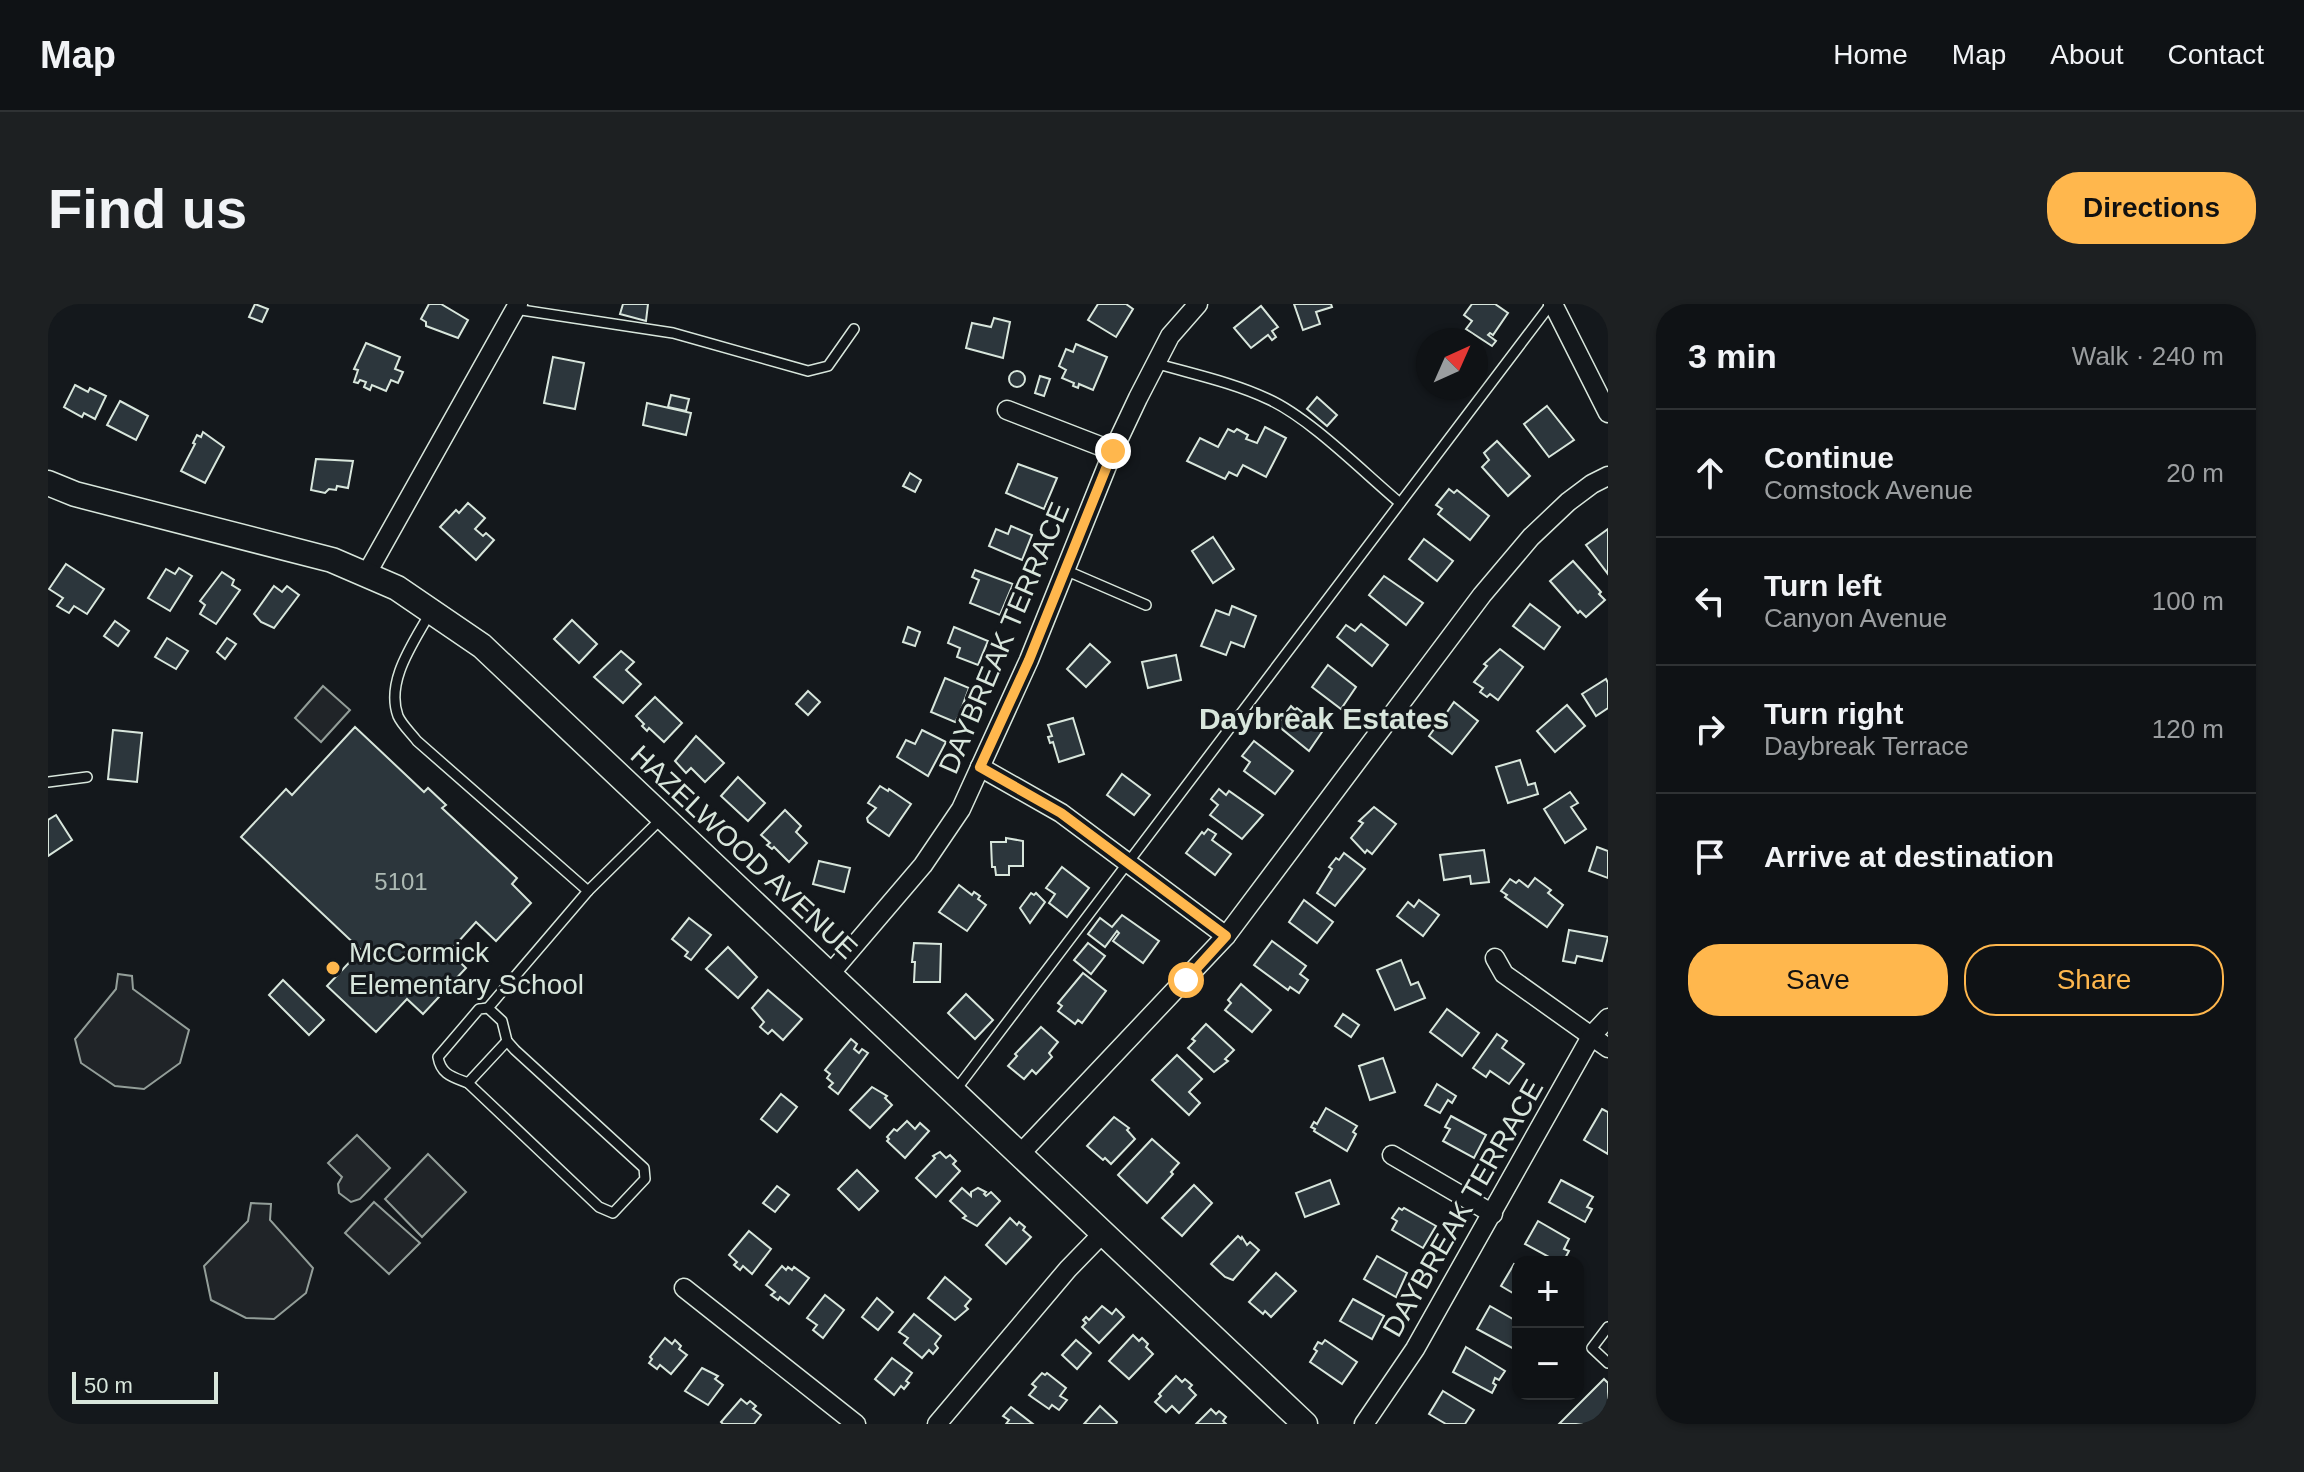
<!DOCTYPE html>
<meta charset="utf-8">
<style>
:root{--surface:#0f1215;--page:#1d2022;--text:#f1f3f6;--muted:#9b9ea0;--line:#2f3234;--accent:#ffb74d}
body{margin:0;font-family:Arial,sans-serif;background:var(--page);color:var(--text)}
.controls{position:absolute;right:24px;bottom:24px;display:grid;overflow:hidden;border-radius:16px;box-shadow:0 2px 6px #0004}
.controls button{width:72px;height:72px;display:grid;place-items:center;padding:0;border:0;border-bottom:2px solid var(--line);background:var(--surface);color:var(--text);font:40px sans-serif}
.compass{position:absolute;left:1368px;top:24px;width:72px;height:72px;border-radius:50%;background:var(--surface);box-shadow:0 2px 6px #0004;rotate:45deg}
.scale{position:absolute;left:24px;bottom:20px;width:146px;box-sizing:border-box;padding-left:8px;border:4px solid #d8e6dc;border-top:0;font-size:22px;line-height:28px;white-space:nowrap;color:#d8e6dc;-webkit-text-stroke:6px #14181c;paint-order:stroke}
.stop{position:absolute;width:24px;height:24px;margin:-18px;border:6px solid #ffb74d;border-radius:50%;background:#fff}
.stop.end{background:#ffb74d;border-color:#fff;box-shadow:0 2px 8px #0008}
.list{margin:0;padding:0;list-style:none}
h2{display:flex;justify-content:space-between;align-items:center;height:104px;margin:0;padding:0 32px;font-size:34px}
h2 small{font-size:26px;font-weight:400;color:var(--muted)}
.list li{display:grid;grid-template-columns:52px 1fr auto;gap:24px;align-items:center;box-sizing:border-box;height:128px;padding:0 32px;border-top:2px solid var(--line)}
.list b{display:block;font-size:30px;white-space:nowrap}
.list p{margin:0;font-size:26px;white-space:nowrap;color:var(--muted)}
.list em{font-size:26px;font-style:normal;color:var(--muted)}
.actions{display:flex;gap:16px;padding:24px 32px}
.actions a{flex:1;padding:18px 0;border:2px solid var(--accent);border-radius:32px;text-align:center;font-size:28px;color:var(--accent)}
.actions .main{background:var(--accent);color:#111}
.icon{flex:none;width:44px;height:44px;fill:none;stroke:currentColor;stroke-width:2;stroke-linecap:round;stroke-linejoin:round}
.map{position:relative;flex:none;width:1560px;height:1120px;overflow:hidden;border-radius:32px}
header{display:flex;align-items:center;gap:48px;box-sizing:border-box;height:112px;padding:0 40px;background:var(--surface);border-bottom:2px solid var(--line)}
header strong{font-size:38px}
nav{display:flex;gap:44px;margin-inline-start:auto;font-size:28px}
.intro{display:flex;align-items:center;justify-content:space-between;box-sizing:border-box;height:192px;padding:0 48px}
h1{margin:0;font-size:56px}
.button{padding:20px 36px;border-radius:32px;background:var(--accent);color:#111;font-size:28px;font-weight:700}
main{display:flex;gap:48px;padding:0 48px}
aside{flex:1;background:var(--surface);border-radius:32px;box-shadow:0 2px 6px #0004}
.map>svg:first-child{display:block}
</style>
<header>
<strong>Map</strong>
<nav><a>Home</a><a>Map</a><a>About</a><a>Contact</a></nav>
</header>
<div class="intro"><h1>Find us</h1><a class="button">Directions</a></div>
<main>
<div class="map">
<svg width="1560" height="1120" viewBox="0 0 1560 1120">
<rect width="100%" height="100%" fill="#14181c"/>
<g fill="#202428" stroke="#939e99" stroke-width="2">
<polygon points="275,382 302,406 273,438 247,414"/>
<polygon points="70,670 84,672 85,685 141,726 132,759 96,785 67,782 33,759 27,735 68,685"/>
<polygon points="309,831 342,864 312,895 303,898 291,889 290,880 294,873 280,859"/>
<polygon points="380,850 418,888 374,933 337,895"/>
<polygon points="326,898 372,939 341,970 297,929"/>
<polygon points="203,899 223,900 222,916 265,964 258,989 226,1015 198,1014 163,996 156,962 200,917"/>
</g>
<g fill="#2c363c" stroke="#d8e6dc" stroke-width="2">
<polygon points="207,0 220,5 214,18 201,13"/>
<polygon points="381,0 393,0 420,16 410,34 378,22 378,18 373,15"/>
<polygon points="575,0 600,0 598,17 572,10"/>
<polygon points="1050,0 1078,0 1085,5 1068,33 1040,16"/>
<polygon points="1246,0 1283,0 1284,3 1268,8 1272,20 1255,26"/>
<polygon points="1424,0 1447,0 1460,9 1445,31 1442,29 1440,31 1448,37 1444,42 1418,25 1424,17 1416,11"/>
<polygon points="1213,2 1230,23 1224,27 1228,33 1224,36 1220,31 1203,44 1186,24"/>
<polygon points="946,14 962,18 955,54 918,44 924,19 943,23"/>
<polygon points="318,39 352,53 347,65 355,68 350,79 343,76 338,87 324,81 322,86 316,83 318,78 312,76 310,79 306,78 310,66 306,65"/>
<polygon points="1028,40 1059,53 1045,86 1031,80 1030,84 1025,82 1026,79 1014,74 1018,66 1011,62 1018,45 1025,48"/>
<polygon points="505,53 536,59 527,105 496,99"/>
<circle cx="969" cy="75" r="8"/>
<polygon points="992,72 1002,75 996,92 987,89"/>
<polygon points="27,81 40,88 42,84 58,92 47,115 36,109 34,113 16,103"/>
<polygon points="623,91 641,95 638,107 620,103"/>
<polygon points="1269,93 1289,111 1279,122 1259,105"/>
<polygon points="72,97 100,112 88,136 59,121"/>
<polygon points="599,99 643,109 638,131 595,121"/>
<polygon points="1499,102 1526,136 1501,153 1476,120"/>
<polygon points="1217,123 1238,134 1218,173 1195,161 1189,172 1181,168 1177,175 1139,157 1152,134 1170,143 1180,125 1186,128 1189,125 1200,131 1198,135 1209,139"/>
<polygon points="155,128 176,143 157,179 133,167 147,140 145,139 149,131 153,133"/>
<polygon points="1449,137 1482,172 1460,192 1434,163 1441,156 1436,149"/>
<polygon points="268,155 305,157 300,184 289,182 288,186 281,185 277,189 263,186"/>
<polygon points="970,160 1009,174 996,205 958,189"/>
<polygon points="862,169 873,176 867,188 855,182"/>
<polygon points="1401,185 1406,189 1409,186 1441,212 1422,236 1390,210 1394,205 1388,201"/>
<polygon points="420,199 437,214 427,225 435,232 438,229 446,236 428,256 392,223 408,206 411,209"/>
<polygon points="963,222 984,231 974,256 941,242 948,225 960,230"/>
<polygon points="1560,225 1560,270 1538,241"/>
<polygon points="1165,233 1186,265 1165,279 1144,247"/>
<polygon points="1376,235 1405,257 1389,277 1361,255"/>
<polygon points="1525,257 1553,288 1551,290 1557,296 1538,313 1532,307 1530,309 1502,277"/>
<polygon points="18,260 56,285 39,310 26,302 21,309 9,302 15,294 1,285"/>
<polygon points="131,264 144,272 122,307 100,294 118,265 127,270"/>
<polygon points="927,266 965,280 952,311 922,299 931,276 924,273"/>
<polygon points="174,268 186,276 184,281 192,286 168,320 152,310 157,301 152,297"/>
<polygon points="1336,272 1375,299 1358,321 1321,291"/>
<polygon points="226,282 234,288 239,282 251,291 226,324 213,318 206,310"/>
<polygon points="1482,300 1512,323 1496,345 1465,322"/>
<polygon points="1184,302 1208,312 1196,343 1183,338 1178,351 1153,342 1168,306 1181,311"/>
<polygon points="524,316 549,340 531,359 506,335"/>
<polygon points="67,317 81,327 70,342 56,332"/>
<polygon points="1313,320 1340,341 1324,362 1289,333 1298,321 1307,327"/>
<polygon points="860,323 872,328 867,342 855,338"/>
<polygon points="906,323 940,337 930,361 909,353 912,344 900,339"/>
<polygon points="119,334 140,347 128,365 107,353"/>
<polygon points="179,334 188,340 177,355 169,348"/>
<polygon points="1042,340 1062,358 1038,383 1019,365"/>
<polygon points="1452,345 1475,363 1450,396 1442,390 1439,393 1432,388 1435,384 1426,378 1439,362 1436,360"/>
<polygon points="573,347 586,358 578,366 593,380 575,399 546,373"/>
<polygon points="1128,351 1133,376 1100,384 1094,358"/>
<polygon points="1280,361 1308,383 1293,405 1264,383"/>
<polygon points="897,374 921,384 914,403 916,403 907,418 883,408"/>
<polygon points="1558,375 1560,379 1560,404 1548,412 1534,390"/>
<polygon points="760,387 772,398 760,411 748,400"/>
<polygon points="607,393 634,419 616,438 601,424 599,427 594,422 596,420 588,412"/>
<polygon points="1406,398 1430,417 1404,450 1381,432 1389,421 1385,418 1393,408 1397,411"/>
<polygon points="1519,401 1537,422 1507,448 1489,427"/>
<polygon points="1243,402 1247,406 1249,404 1276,425 1261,447 1229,421"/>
<polygon points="1025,414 1036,450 1011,458 1005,438 1002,439 1000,433 1004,432 1000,421"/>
<polygon points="307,423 376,488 380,484 398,501 394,504 469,574 464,580 483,599 448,637 428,618 401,648 418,664 375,710 359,695 328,728 279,682 313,646 193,533 238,485 244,491"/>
<polygon points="65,426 94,429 89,478 60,475"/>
<polygon points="874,426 898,438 880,472 849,453 858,436 867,440"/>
<polygon points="648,432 676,459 657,478 643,464 638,469 627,457"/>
<polygon points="1206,437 1245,467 1227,490 1196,467 1202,458 1194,452"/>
<polygon points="1472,456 1480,481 1487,479 1490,490 1460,499 1448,463"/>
<polygon points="1074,470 1102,491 1086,511 1059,491"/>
<polygon points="690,473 717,499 700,517 673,492"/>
<polygon points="832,482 840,487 841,485 863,500 841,532 820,518 819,514 828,504 820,499"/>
<polygon points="1171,485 1178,491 1181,487 1215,511 1194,535 1162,511 1170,501 1163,495"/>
<polygon points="1522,488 1530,499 1523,503 1538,525 1517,539 1496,505"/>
<polygon points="1326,503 1348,520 1324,550 1319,546 1317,549 1303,534 1315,519 1311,517"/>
<polygon points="737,506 753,522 748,528 759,539 741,558 726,543 724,545 719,541 722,539 713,531"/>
<polygon points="8,511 24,536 0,552 0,516"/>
<polygon points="1160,525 1168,530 1164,536 1183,550 1167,571 1138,549 1154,528 1156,530"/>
<polygon points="958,534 975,537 975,562 961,562 961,571 948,571 947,563 944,563 943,538 958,538"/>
<polygon points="1549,543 1560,547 1560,574 1541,567"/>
<polygon points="1436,546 1441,578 1423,580 1422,572 1396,576 1392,551"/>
<polygon points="1296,549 1317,565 1287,602 1269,589 1284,565 1281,563 1288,554 1291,556"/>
<polygon points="771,557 802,564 796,588 765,580"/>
<polygon points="1014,563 1041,584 1019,613 1001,599 1007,590 998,584"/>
<polygon points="1487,574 1503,586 1500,589 1515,601 1499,623 1457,593 1459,591 1453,587 1462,575 1468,579 1471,576 1480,583"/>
<polygon points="911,581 924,591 926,588 932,592 930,595 938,601 919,627 891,608"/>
<polygon points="983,589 986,591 988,589 997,598 982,619 972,604"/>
<polygon points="1256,596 1285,618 1269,639 1241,618"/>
<polygon points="1371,596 1391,611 1375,632 1349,612 1360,598 1366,603"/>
<polygon points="1074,611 1111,637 1095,659 1065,637 1071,629 1069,627 1057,643 1040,630 1052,614 1064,623"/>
<polygon points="641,614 663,631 643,656 637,652 640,648 624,635"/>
<polygon points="1521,626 1560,633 1554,657 1529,652 1527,659 1515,657"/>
<polygon points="1224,637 1258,662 1252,670 1260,676 1251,689 1242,683 1240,686 1206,661"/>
<polygon points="866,639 893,640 892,678 866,678 867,658 864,658"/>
<polygon points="1040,639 1057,652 1043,670 1026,656"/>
<polygon points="680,643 709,673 690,694 658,665"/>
<polygon points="1353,656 1363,681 1370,678 1377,694 1347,706 1329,666"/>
<polygon points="1035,669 1058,687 1034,719 1030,716 1027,720 1010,707 1014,702 1010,699"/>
<polygon points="235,676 276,716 261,731 221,691"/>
<polygon points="1193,680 1223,706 1204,728 1177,706 1183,699 1180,696"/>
<polygon points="720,686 754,715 735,736 724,726 720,730 712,723 716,718 704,704"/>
<polygon points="918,690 945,716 927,735 900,709"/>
<polygon points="1399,705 1431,729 1414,752 1382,728"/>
<polygon points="1295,710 1311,721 1303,733 1287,722"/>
<polygon points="1158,720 1186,746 1177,755 1180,757 1166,768 1140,744 1147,737 1144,735"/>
<polygon points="993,723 1010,738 1001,749 1004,753 988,770 984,766 976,775 960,762 969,752 967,750"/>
<polygon points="1449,730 1459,737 1454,744 1476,760 1461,780 1442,767 1438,773 1425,764"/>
<polygon points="803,735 809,740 806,745 811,749 814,745 820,749 790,790 781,783 785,779 779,774 782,770 777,766"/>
<polygon points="1129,751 1154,775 1141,788 1152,799 1141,811 1104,776"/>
<polygon points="1335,754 1347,788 1322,796 1311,762"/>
<polygon points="1389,780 1408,792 1404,799 1400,796 1392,809 1377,801"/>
<polygon points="824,783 839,792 837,794 844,801 822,824 802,806"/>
<polygon points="733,790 749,803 729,828 713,815"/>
<polygon points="1278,804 1309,822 1305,828 1308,830 1299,847 1266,827 1267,825 1263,823 1266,818 1269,820"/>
<polygon points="1554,805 1560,808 1560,850 1536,836"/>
<polygon points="1403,812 1438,831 1426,854 1395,837 1402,825 1397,823"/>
<polygon points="1066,813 1081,824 1079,826 1087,835 1063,860 1057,854 1055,856 1039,842"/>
<polygon points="859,817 867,825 872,819 881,827 857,854 839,837 841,835 839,833 846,825 849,827"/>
<polygon points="1104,835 1131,859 1123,868 1125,870 1099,899 1070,871"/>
<polygon points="892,848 898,854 902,851 908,857 905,860 912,867 888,893 868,874 887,854 885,852"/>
<polygon points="809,866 830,887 811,906 790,885"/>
<polygon points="1282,876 1291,900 1257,913 1248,889"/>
<polygon points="1513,876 1545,893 1539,903 1544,905 1537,918 1501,898"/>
<polygon points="1146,881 1164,899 1134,932 1114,914"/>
<polygon points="729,882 741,891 727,908 715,899"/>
<polygon points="914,884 923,892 923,888 930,884 938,888 936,890 938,892 943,888 952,897 929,922 915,914 918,912 902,897"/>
<polygon points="1351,904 1354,906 1356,904 1388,922 1375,944 1344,926 1349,917 1344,914"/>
<polygon points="962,914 969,921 971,918 977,923 975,926 983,933 958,960 938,941"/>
<polygon points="1490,917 1521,935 1516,945 1521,947 1515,958 1510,958 1477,940"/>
<polygon points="701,927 723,945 704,970 695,962 692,966 686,961 689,958 681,951"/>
<polygon points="1190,932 1193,935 1194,933 1199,941 1202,938 1211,946 1185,976 1177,973 1163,960"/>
<polygon points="1329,952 1359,969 1348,993 1316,975"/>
<polygon points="1466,960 1470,962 1470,992 1453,982"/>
<polygon points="734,962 738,966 740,963 744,966 746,963 761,974 741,1000 732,993 730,996 723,991 727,988 718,981"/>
<polygon points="1228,969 1248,987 1223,1013 1217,1007 1215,1010 1201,998"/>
<polygon points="897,973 923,995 917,1002 920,1005 907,1016 880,994"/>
<polygon points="777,991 796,1006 775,1034 765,1026 769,1021 759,1014"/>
<polygon points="829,994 845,1008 830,1026 814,1013"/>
<polygon points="1305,995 1336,1012 1324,1035 1292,1017"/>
<polygon points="1054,1002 1064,1010 1068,1005 1076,1013 1051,1039 1034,1023 1038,1019 1035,1016 1038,1013 1041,1016"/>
<polygon points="1442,1002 1470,1018 1467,1029 1470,1038 1466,1045 1429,1025"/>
<polygon points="866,1010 893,1032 887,1040 890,1044 885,1050 881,1046 874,1054 856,1039 860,1034 851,1028"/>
<polygon points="1085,1031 1091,1037 1094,1034 1100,1040 1098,1043 1105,1050 1081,1075 1061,1057"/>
<polygon points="617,1034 624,1040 627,1036 633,1042 631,1045 639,1051 623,1070 612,1061 609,1065 601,1059 604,1055 602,1053"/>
<polygon points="1028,1036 1043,1049 1029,1065 1014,1051"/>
<polygon points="1277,1036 1309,1058 1294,1080 1262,1058 1269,1047 1266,1045 1270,1038 1274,1040"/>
<polygon points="1418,1043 1457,1067 1451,1076 1447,1074 1445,1079 1448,1081 1444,1089 1405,1068"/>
<polygon points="844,1054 864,1069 858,1077 861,1079 856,1085 853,1082 846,1091 827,1075"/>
<polygon points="654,1064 670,1072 667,1075 675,1081 660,1101 637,1087"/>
<polygon points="994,1069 997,1071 999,1069 1018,1084 1012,1092 1019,1096 1011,1106 1004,1101 1001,1105 981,1091 988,1083 984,1080"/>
<polygon points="1128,1072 1134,1078 1137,1075 1144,1081 1141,1084 1148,1091 1131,1109 1124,1102 1118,1108 1107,1098 1113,1092 1111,1090"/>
<polygon points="1556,1075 1560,1079 1560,1120 1511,1120"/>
<polygon points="1395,1087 1426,1106 1417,1120 1398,1120 1381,1110"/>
<polygon points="693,1095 699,1100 702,1097 708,1102 705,1105 713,1111 706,1120 675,1120 673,1118"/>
<polygon points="1052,1102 1069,1118 1068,1120 1036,1120"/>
<polygon points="963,1103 985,1120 958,1120 961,1116 955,1112"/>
<polygon points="1163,1105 1168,1110 1171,1107 1178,1113 1175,1117 1178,1120 1148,1120"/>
</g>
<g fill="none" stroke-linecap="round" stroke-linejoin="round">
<g stroke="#d8e6dc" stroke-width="12">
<g id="lane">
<polyline points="467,5 625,29 760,67 780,62 806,25"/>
<path d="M1107,59c37,11 77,19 113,36 42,19 95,73 132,104"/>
<polyline points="1017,266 1098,301"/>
<path d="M383,307c-16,30 -46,69 -33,105 4,9 13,17 19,25l171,150"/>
<polyline points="0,478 39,473"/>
<path d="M440,704l14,13 5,20 8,9 129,118 1,11 -32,34 -14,-6 -131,-124c-15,-6 -27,-8 -30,-26l41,-48z"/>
<polyline points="440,704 540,587 614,514"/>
<polyline points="420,779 459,737"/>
<polyline points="907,787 1503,0"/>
<polyline points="1560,1023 1544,1044 1560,1059"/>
</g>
</g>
<g stroke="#d8e6dc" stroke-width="21">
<g id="street">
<polyline points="1505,0 1560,109"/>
<polyline points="959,106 1065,147"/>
<polyline points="319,269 470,0"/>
<polyline points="932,463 1013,509 1178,632"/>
<polyline points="1447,654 1456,670 1560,744"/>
<polyline points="782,670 875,561 913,505 981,356 1065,147 1090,94 1122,32 1150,0"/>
<polyline points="973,849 1178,632 1434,291 1483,233 1520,198 1544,180 1560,172"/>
<polyline points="1344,851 1445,910"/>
<polyline points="636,984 808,1120"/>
<polyline points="889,1120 1020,965 1056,928"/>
<polyline points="1316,1120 1367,1045 1544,731 1560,714"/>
</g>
</g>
<g stroke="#d8e6dc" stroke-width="27">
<polyline id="secondary" points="0,179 27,190 284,256 349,284 434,342 1257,1120"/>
</g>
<use href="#lane" stroke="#14181c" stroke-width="9"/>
<use href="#street" stroke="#14181c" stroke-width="18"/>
<use href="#secondary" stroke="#14181c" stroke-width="24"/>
</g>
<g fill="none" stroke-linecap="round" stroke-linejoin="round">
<polyline stroke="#ffb74d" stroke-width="10" points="1065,147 981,356 932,463 1013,509 1178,632 1138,676"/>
</g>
<circle fill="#ffb74d" stroke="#14181c" stroke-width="3" cx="285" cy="664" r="8"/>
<g text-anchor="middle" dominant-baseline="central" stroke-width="6" stroke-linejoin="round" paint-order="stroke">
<g font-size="24" fill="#adbab4">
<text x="353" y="577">5101</text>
</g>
<g font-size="28" fill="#d8e6dc" stroke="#14181c">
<text transform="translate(956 334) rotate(-67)">DAYBREAK TERRACE</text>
<text transform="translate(696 548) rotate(43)">HAZELWOOD AVENUE</text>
<text transform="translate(1415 904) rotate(-60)">DAYBREAK TERRACE</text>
</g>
<g font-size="28" fill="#d8e6dc" stroke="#14181c" text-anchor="start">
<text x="301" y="648">McCormick<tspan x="301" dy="32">Elementary School</tspan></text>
</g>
<g font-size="30" font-weight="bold" fill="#d8e6dc" stroke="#14181c">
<text x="1276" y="414">Daybreak Estates</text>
</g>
</g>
</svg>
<div class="controls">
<button>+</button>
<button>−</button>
</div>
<svg class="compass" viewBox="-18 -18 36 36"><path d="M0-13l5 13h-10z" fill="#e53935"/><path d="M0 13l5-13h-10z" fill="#9b9ea0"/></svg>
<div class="scale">50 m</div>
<div class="stop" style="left:1138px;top:676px"></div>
<div class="stop end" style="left:1065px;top:147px"></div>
</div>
<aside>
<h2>3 min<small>Walk · 240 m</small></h2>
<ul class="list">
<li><svg class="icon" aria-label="ahead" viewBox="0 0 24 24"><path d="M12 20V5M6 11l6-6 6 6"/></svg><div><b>Continue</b><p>Comstock Avenue</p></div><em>20 m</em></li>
<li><svg class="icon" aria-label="left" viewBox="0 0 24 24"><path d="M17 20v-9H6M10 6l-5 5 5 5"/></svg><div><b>Turn left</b><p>Canyon Avenue</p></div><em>100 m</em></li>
<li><svg class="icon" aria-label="right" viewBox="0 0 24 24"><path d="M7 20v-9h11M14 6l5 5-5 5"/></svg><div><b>Turn right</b><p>Daybreak Terrace</p></div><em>120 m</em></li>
<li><svg class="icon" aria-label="arrive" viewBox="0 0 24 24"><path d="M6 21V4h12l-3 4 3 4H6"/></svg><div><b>Arrive at destination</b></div></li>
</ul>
<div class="actions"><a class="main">Save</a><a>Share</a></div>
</aside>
</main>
